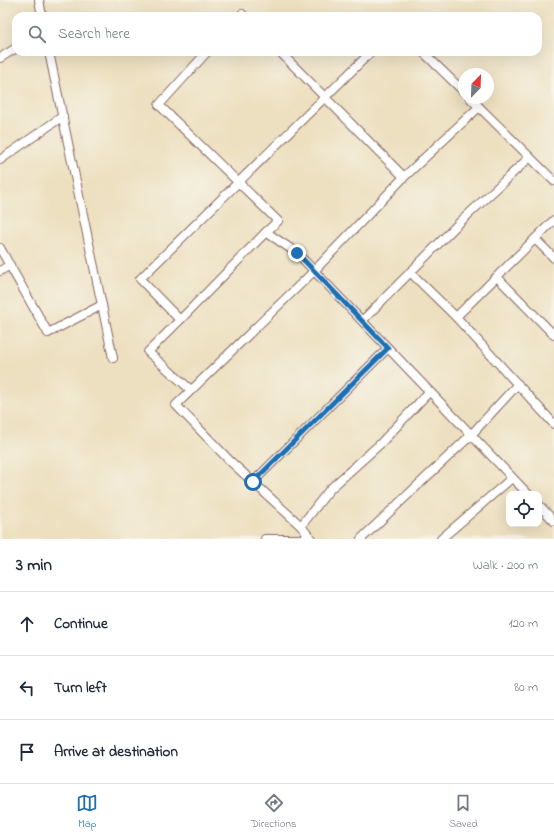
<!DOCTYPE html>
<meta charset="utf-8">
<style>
:root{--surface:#fff;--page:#f2f2f3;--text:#1f2937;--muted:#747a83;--line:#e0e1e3;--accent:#1f6fb2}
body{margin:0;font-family:"Indie Flower",sans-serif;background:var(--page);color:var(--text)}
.controls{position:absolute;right:12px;bottom:12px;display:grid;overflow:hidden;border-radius:8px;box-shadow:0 4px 16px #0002}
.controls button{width:36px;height:36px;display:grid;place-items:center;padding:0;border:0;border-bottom:1px solid var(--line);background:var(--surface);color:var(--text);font:20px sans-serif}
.compass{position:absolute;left:458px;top:68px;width:36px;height:36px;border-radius:50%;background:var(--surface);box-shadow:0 4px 16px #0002;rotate:23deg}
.stop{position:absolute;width:12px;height:12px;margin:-9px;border:3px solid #1f6fb2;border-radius:50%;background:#fff}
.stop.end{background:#1f6fb2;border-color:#fff;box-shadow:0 1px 4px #0008}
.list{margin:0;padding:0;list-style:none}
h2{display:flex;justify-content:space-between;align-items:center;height:52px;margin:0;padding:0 16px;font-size:17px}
h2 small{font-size:13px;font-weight:400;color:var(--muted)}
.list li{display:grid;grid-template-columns:26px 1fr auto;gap:12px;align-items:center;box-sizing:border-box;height:64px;padding:0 16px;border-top:1px solid var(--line)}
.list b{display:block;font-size:15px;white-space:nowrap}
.list em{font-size:13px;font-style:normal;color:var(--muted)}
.icon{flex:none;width:22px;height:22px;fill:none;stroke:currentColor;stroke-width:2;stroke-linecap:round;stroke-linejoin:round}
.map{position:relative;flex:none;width:554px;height:539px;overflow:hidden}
.search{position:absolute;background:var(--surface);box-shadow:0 4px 16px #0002;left:12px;right:12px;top:12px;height:44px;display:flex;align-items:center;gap:10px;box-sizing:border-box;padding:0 14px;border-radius:12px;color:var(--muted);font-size:15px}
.sheet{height:244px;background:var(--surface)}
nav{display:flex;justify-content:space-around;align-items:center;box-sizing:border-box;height:56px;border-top:1px solid var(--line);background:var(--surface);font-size:11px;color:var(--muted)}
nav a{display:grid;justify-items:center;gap:2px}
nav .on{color:var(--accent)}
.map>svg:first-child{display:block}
</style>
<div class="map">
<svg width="554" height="539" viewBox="0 0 554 539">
<rect width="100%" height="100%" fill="#f7f3e8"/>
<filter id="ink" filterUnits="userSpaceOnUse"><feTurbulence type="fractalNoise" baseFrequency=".025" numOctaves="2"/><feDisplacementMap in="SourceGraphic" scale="8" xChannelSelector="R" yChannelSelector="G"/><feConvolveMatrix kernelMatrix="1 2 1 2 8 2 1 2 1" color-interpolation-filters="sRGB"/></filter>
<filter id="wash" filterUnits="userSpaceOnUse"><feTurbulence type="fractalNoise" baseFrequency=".012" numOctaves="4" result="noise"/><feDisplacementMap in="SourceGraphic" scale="16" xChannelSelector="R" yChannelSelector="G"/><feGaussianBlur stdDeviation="0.9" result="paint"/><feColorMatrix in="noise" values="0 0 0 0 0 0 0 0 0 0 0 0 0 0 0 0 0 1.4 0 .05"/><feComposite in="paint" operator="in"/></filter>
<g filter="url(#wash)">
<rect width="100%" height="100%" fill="#ede0c0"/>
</g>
<g filter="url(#ink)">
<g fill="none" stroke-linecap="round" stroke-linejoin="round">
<g stroke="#83635f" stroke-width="10">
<g id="minor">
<polyline points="39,0 42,16"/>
<polyline points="240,16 242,14 244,16"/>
<polyline points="49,52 113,358"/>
<polyline points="207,52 159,105 278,221 266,232 297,253 528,494"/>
<polyline points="280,52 404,177 314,271 176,405 230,461 301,526 311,539"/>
<polyline points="423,52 464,92"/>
<polyline points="0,58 16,48"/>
<polyline points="470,98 554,181"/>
<polyline points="0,160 63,116"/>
<polyline points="404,177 479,107"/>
<polyline points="266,232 180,320 140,279 371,52"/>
<polyline points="535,239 554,258"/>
<polyline points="0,248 48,333 102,305"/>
<polyline points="0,271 10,265"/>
<polyline points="410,272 456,317 554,424"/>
<polyline points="497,277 554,335"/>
<polyline points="456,317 554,220"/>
<polyline points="180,320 148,352 191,390"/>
<polyline points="362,321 458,224 530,157"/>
<polyline points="253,482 388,348"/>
<polyline points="539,505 554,521"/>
<polyline points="301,526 330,489 380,444 429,392"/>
<polyline points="265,539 310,539"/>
<polyline points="361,539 471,435 518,384"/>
<polyline points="441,539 512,478"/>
</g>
</g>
<use href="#minor" stroke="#fff" stroke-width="8"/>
</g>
</g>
<g fill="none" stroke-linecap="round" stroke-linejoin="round" filter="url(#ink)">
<polyline stroke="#1f6fb2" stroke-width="5" points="253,482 388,348 297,253"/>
</g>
</svg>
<div class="controls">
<button><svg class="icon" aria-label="locate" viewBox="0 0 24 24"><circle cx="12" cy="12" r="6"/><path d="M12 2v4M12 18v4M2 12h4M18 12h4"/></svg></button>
</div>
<svg class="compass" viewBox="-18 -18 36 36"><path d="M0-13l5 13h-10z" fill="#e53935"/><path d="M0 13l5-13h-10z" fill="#747a83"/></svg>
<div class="stop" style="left:253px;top:482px"></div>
<div class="stop end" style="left:297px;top:253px"></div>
<div class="search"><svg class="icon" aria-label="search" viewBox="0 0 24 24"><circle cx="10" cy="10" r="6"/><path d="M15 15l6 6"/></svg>Search here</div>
</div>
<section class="sheet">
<h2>3 min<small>Walk · 200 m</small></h2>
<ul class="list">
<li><svg class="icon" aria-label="ahead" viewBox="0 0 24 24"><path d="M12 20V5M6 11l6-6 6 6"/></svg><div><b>Continue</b></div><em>120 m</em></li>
<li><svg class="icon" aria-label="left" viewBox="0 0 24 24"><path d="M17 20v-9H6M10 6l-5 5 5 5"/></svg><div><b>Turn left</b></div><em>80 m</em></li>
<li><svg class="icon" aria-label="arrive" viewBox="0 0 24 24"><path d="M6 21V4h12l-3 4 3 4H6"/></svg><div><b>Arrive at destination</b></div></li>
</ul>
</section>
<nav>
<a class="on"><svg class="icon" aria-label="map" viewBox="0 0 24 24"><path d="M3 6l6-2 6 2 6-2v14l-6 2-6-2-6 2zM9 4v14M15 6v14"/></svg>Map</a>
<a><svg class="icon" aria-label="directions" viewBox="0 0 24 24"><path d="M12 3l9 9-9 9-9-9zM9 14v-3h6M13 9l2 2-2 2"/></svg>Directions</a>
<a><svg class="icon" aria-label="saved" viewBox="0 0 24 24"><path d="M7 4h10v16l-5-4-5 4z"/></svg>Saved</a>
</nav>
